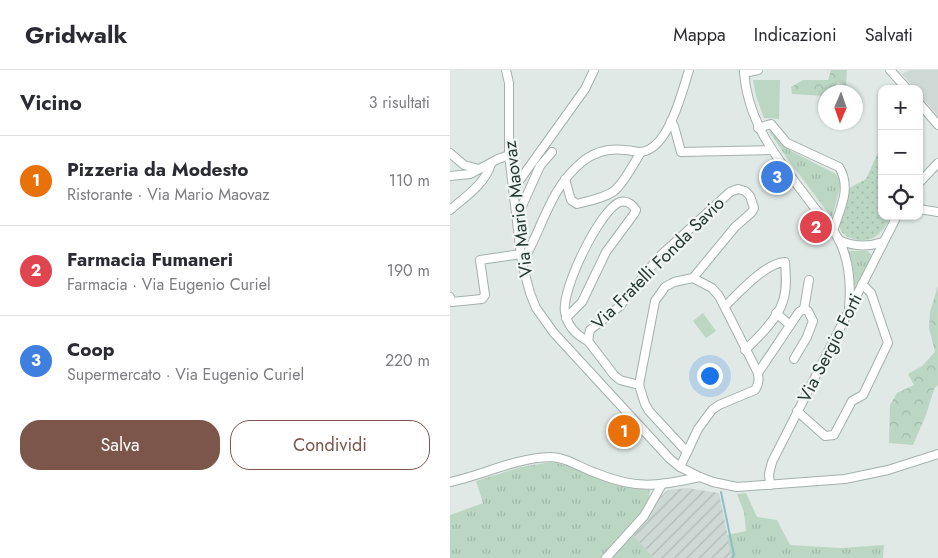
<!DOCTYPE html>
<html lang="it">
<meta charset="utf-8">
<style>
:root{--surface:#fff;--page:#f2f2f3;--text:#2b2b33;--muted:#7c7c81;--line:#e1e1e2;--accent:#7c564a}
body{margin:0;font-family:Jost,sans-serif;background:var(--page);color:var(--text)}
.controls{position:absolute;right:15px;top:15px;display:grid;overflow:hidden;border-radius:10px;box-shadow:0 1px 4px #0004}
.controls button{width:45px;height:45px;display:grid;place-items:center;padding:0;border:0;border-bottom:1px solid var(--line);background:var(--surface);color:var(--text);font:25px sans-serif}
.compass{position:absolute;left:368px;top:15px;width:45px;height:45px;border-radius:50%;background:var(--surface);box-shadow:0 1px 4px #0004;rotate:182deg}
.you{position:absolute;left:259px;top:305px;width:18px;height:18px;margin:-12px;border:4px solid #fff;border-radius:50%;background:#1a73e8;box-shadow:0 0 0 8px #1a73e833}
.badge{display:grid;place-items:center;width:32px;height:32px;border-radius:50%;background:var(--accent);color:#fff;font-size:16px;font-weight:700}
.pin{position:absolute;translate:-50% -50%;border:2px solid #fff;box-shadow:0 1px 5px #0006}
.list{margin:0;padding:0;list-style:none}
h2{display:flex;justify-content:space-between;align-items:center;height:65px;margin:0;padding:0 20px;font-size:21px}
h2 small{font-size:16px;font-weight:400;color:var(--muted)}
.list li{display:grid;grid-template-columns:32px 1fr auto;gap:15px;align-items:center;box-sizing:border-box;height:90px;padding:0 20px;border-top:1px solid var(--line)}
.list b{display:block;font-size:19px;white-space:nowrap}
.list p{margin:0;font-size:16px;white-space:nowrap;color:var(--muted)}
.list em{font-size:16px;font-style:normal;color:var(--muted)}
.actions{display:flex;gap:10px;padding:15px 20px}
.actions a{flex:1;padding:11px 0;border:1px solid var(--accent);border-radius:20px;text-align:center;font-size:18px;color:var(--accent)}
.actions .main{background:var(--accent);color:#fff}
.icon{flex:none;width:28px;height:28px;fill:none;stroke:currentColor;stroke-width:2;stroke-linecap:round;stroke-linejoin:round}
.map{position:relative;flex:none;width:488px;height:488px;overflow:hidden}
header{display:flex;align-items:center;gap:30px;box-sizing:border-box;height:70px;padding:0 25px;background:var(--surface);border-bottom:1px solid var(--line)}
header strong{font-size:24px}
nav{display:flex;gap:28px;margin-inline-start:auto;font-size:18px}
main{display:flex}
aside{flex:1;background:var(--surface)}
.map>svg:first-child{display:block}
</style>
<header>
<strong>Gridwalk</strong>
<nav><a>Mappa</a><a>Indicazioni</a><a>Salvati</a></nav>
</header>
<main>
<aside>
<h2>Vicino<small>3 risultati</small></h2>
<ul class="list">
<li><span class="badge" style="background:#e8710a">1</span><div><b>Pizzeria da Modesto</b><p>Ristorante · Via Mario Maovaz</p></div><em>110 m</em></li>
<li><span class="badge" style="background:#e0444e">2</span><div><b>Farmacia Fumaneri</b><p>Farmacia · Via Eugenio Curiel</p></div><em>190 m</em></li>
<li><span class="badge" style="background:#3f7fe0">3</span><div><b>Coop</b><p>Supermercato · Via Eugenio Curiel</p></div><em>220 m</em></li>
</ul>
<div class="actions"><a class="main">Salva</a><a>Condividi</a></div>
</aside>
<div class="map">
<svg width="488" height="488" viewBox="0 0 488 488">
<defs>
<pattern id="industrial-furrows" width="10" height="10" patternUnits="userSpaceOnUse" patternTransform="scale(1.25)"><rect width="10" height="10" fill="#ced8d4"/><path d="M-1 1l2-2M0 10L10 0M9 11l2-2" fill="none" stroke="#b1bab6"/></pattern>
<pattern id="grass-tufts" width="24" height="20" patternUnits="userSpaceOnUse" patternTransform="scale(1.25)"><rect width="24" height="20" fill="#bbd7c4"/><path d="M3 7l-1-3M5 7V3M7 7l1-3M15 17l-1-3M17 17v-4M19 17l1-3" fill="none" stroke="#a0b9a9"/></pattern>
<pattern id="forest-crowns" width="20" height="18" patternUnits="userSpaceOnUse" patternTransform="scale(1.25)"><rect width="20" height="18" fill="#bbd7c4"/><path d="M2 6a3 3 0 1 1 6 0M12 15a3 3 0 1 1 6 0" fill="none" stroke="#a0b9a9"/></pattern>
<pattern id="park-dots" width="8" height="8" patternUnits="userSpaceOnUse" patternTransform="scale(1.25)"><rect width="8" height="8" fill="#bbd7c4"/><path d="M2 2h.1M6 6h.1" fill="none" stroke="#a0b9a9" stroke-width="1.8" stroke-linecap="round"/></pattern>
</defs>
<rect width="100%" height="100%" fill="#e0e9e5"/>
<polygon fill="#ced8d4" points="460,0 488,0 488,46 469,24 469,19 465,19 452,4"/>
<polygon fill="url(#industrial-furrows)" points="237,418 269,423 282,487 280,488 204,488 182,464 198,446 209,428 218,420"/>
<g fill="url(#grass-tufts)">
<polygon points="319,61 324,63 332,74 341,81 386,104 391,113 382,148 337,88"/>
<polygon points="400,181 418,181 422,186 405,217 403,215 402,196 398,183"/>
<path d="M101,392c17,3 23,7 38,13 20,7 40,13 61,15 -2,28 -29,49 -48,68h-152v-43l33,-12 -7,-22 45,-14z"/>
<polygon points="296,423 307,447 327,450 340,475 391,478 434,475 433,488 280,488 281,486 277,465 296,461 294,442 287,424"/>
<polygon points="182,464 204,488 162,488"/>
</g>
<g fill="url(#forest-crowns)">
<polygon points="381,0 397,0 396,16 388,12 382,22 376,22 375,26 342,24 341,17 353,10 378,10"/>
<polygon points="488,215 488,315 484,319 476,345 463,375 439,373 440,335 447,323 464,315 458,304 472,296 485,282 479,258 480,242"/>
</g>
<path fill="url(#park-dots)" d="M432,74v72h9c-4,8 -9,17 -18,22 -12,5 -34,1 -34,-15l10,-33 2,-3 15,-8z"/>
<g fill="#bbd7c4">
<polygon points="303,10 330,10 329,49 314,48 306,26"/>
<polygon points="253,243 266,261 256,268 243,251"/>
</g>
<g fill="none" stroke-linecap="round" stroke-linejoin="round">
<polyline stroke="#8ebcc7" stroke-width="2" points="271,422 284,485 282,488"/>
<g stroke="#a4b0ac" stroke-width="10">
<g id="minor">
<polyline points="56,0 59,13 59,85 72,193 80,223 86,238 104,263 220,389 230,397 250,407 263,412 287,417 395,409 438,400 488,384"/>
<path d="M294,0c3,56 38,94 70,137 8,10 19,21 25,33 10,20 12,46 10,68"/>
<polyline points="440,0 457,19"/>
<polyline points="294,3 308,0"/>
<polyline points="469,33 488,55"/>
<polyline points="221,51 224,56 231,82 322,80"/>
<path d="M308,58l13,-4 16,19 52,24c13,21 1,42 -6,64"/>
<polyline points="0,83 14,95 29,99"/>
<polyline points="0,106 20,104 48,89 59,85"/>
<path d="M115,109l6,21 6,4c11,-3 28,-6 37,-13 10,-8 20,-28 27,-39"/>
<polyline points="469,113 488,93"/>
<polyline points="64,118 135,19 144,0"/>
<polyline points="469,139 488,142"/>
<path d="M0,140c15,-13 35,-26 41,-46"/>
<polyline points="67,147 90,96 102,82"/>
<path d="M389,170c15,7 29,7 44,2"/>
<path d="M72,193c21,-35 27,-74 60,-101 13,-11 27,-14 43,-12 5,0 10,2 15,2 28,-1 42,-60 49,-82"/>
<polyline points="0,227 2,232 32,229 35,225 30,190 71,184"/>
<path d="M275,236c15,-14 40,-43 60,-44 1,13 2,27 -2,39 -5,17 -25,37 -38,49"/>
<polyline points="354,239 359,210"/>
<polyline points="326,243 340,255"/>
<path d="M116,248l16,-16 24,-50 28,-38 2,-4c-3,-5 -9,-10 -16,-8 -20,7 -59,88 -55,110 2,13 11,23 23,29l26,34 6,5 19,5"/>
<polyline points="138,271 140,260 170,236 209,187 280,122 288,119 295,121 300,126 304,138 302,142 285,157 243,208 224,212 215,217 205,231 189,315 195,334 199,341 237,382"/>
<polyline points="308,303 349,242 354,239 358,241 363,251 357,267 344,289"/>
<polyline points="347,341 375,366 384,365 402,331 413,325 438,273 421,223 412,214"/>
<path d="M230,397l18,-38 14,-19 7,-5 36,-15c4,-6 4,-10 3,-17l-39,-77 -7,-8 -19,-10"/>
<path d="M0,412c33,-7 65,-24 100,-25 16,0 31,11 46,16 41,17 62,13 104,4"/>
<polyline points="320,415 319,404 322,392 447,146"/>
<polyline points="156,488 194,446 211,416"/>
</g>
</g>
<use href="#minor" stroke="#fff" stroke-width="8"/>
</g>
<g text-anchor="middle" dominant-baseline="central" stroke-width="4.5" stroke-linejoin="round" paint-order="stroke">
<g font-size="18" fill="#233732" stroke="#f0f6f3">
<text transform="translate(68 139) rotate(-97)">Via Mario Maovaz</text>
<text transform="translate(208 193) rotate(-45)">Via Fratelli Fonda Savio</text>
<text transform="translate(380 278) rotate(-63)">Via Sergio Forti</text>
</g>
</g>
</svg>
<div class="controls">
<button>+</button>
<button>−</button>
<button><svg class="icon" aria-label="locate" viewBox="0 0 24 24"><circle cx="12" cy="12" r="6"/><path d="M12 2v4M12 18v4M2 12h4M18 12h4"/></svg></button>
</div>
<svg class="compass" viewBox="-18 -18 36 36"><path d="M0-13l5 13h-10z" fill="#e53935"/><path d="M0 13l5-13h-10z" fill="#7c7c81"/></svg>
<div class="you"></div>
<div class="pin badge" style="left:174px;top:361px;background:#e8710a">1</div>
<div class="pin badge" style="left:366px;top:157px;background:#e0444e">2</div>
<div class="pin badge" style="left:327px;top:107px;background:#3f7fe0">3</div>
</div>
</main>
